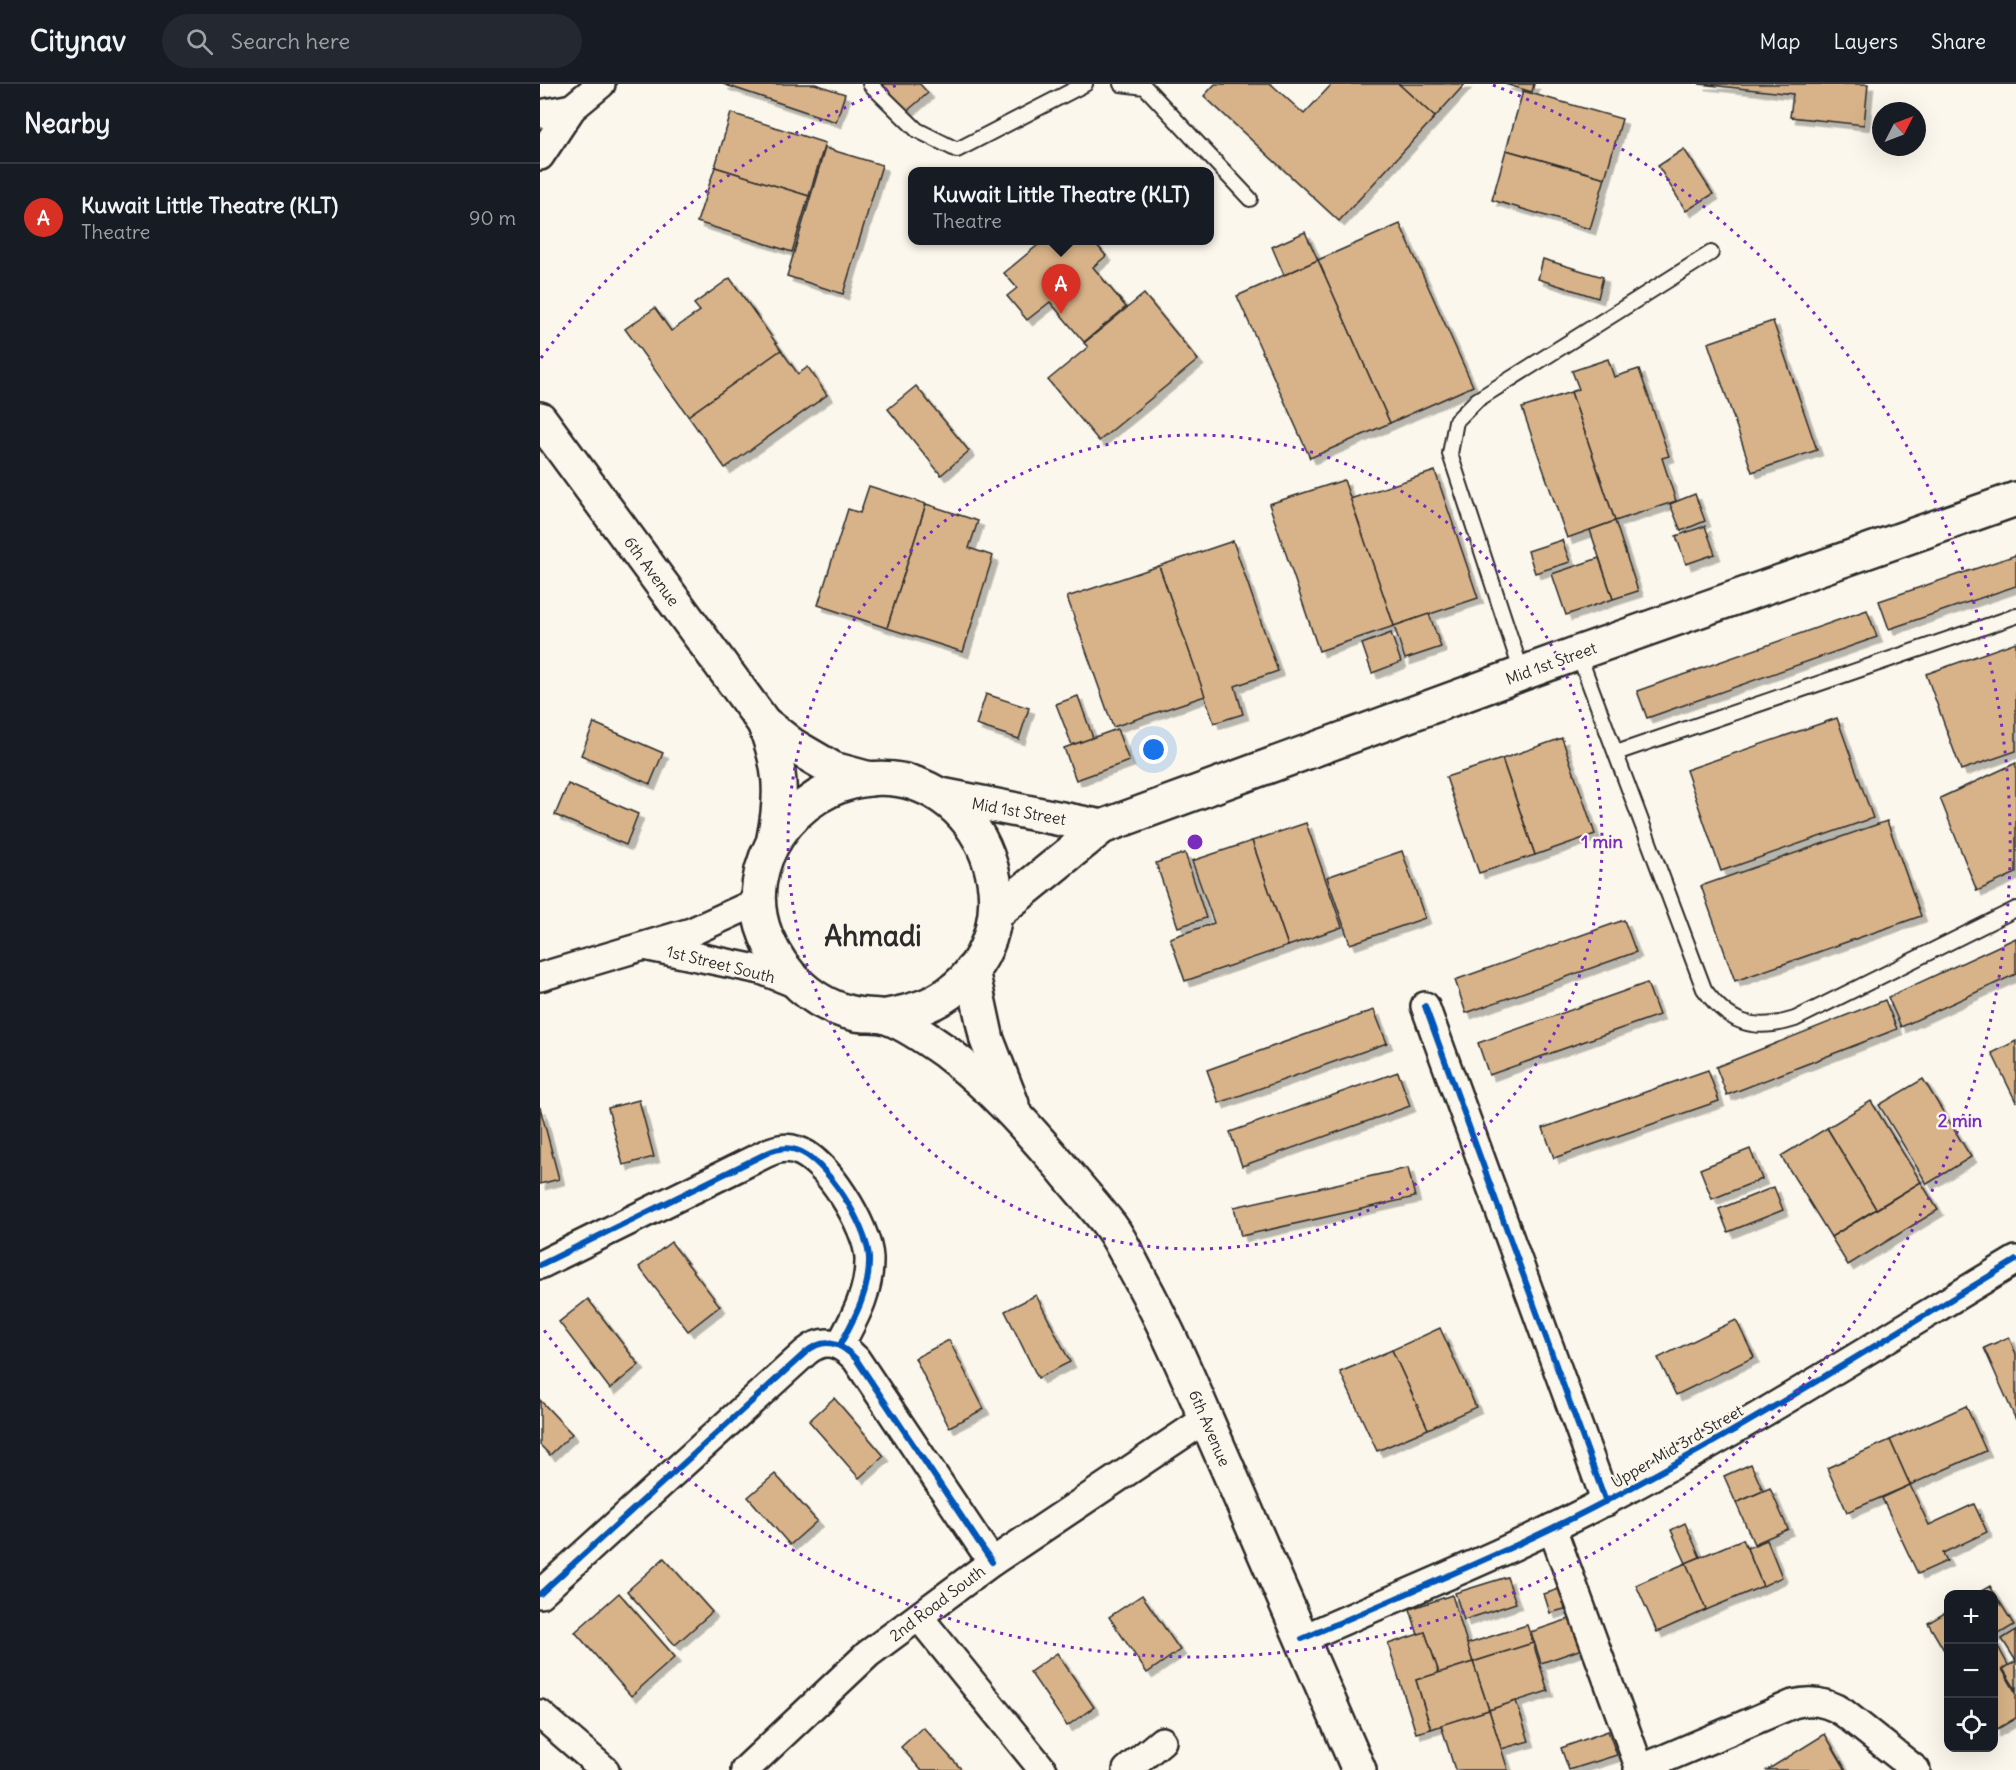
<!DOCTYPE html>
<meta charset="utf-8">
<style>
:root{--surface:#171b24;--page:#242831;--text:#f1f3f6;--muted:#9ea1a6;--line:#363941;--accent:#d93025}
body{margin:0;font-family:Delius,sans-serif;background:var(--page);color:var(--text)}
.controls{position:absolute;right:18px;bottom:18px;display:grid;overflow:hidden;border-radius:12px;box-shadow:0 6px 24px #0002}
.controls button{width:54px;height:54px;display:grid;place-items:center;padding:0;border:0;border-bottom:2px solid var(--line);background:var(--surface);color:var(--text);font:30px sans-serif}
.compass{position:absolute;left:1332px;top:18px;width:54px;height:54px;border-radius:50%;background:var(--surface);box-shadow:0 6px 24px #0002;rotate:48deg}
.you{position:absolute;left:614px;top:666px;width:21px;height:21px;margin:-15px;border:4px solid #fff;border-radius:50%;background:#1a73e8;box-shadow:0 0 0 9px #1a73e833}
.badge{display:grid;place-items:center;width:39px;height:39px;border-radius:50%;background:var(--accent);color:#fff;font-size:20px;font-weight:700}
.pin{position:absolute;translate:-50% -50px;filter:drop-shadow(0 2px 3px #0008)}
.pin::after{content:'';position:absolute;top:32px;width:21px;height:18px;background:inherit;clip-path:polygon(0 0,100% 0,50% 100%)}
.popup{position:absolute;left:368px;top:83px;width:306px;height:78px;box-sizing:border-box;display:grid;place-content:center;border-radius:12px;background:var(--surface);filter:drop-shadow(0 2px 4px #0005);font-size:20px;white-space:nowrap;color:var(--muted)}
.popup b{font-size:22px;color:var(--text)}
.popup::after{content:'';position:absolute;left:50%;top:100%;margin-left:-12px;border:12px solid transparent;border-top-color:var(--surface)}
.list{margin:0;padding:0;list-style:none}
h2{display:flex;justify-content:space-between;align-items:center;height:78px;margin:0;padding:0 24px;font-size:26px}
h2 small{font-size:20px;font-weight:400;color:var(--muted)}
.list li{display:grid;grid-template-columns:39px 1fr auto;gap:18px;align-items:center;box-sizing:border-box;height:108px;padding:0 24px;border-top:2px solid var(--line)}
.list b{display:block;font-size:22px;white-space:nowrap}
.list p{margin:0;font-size:20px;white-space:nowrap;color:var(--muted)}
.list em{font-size:20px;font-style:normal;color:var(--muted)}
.icon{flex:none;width:33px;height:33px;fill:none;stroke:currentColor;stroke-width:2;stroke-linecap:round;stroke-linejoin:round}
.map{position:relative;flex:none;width:1476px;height:1686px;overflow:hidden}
header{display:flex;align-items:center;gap:36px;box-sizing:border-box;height:84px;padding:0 30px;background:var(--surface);border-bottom:2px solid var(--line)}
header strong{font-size:28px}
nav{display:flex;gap:33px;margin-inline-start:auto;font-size:21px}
.search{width:420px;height:54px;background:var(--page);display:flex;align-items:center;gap:15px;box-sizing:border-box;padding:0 21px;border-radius:33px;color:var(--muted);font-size:22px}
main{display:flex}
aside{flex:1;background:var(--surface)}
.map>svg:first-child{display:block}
</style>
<header>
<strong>Citynav</strong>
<div class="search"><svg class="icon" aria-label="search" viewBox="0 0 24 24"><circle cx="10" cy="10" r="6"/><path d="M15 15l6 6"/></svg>Search here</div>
<nav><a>Map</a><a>Layers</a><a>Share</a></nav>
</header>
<main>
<aside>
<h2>Nearby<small></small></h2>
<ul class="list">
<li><span class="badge">A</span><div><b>Kuwait Little Theatre (KLT)</b><p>Theatre</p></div><em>90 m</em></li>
</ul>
</aside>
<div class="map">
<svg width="1476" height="1686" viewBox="0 0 1476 1686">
<defs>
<filter id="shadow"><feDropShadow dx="5.5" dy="5.5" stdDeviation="0" flood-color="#0004"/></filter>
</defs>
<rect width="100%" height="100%" fill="#fbf7ec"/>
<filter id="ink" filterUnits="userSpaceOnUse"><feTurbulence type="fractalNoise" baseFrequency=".0167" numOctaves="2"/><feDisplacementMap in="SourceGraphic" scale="12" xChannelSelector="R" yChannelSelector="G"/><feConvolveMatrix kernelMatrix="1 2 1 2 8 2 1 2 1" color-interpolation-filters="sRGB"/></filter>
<g filter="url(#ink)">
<g fill="#d8b389" stroke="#2b2b2b" stroke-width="1.5" filter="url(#shadow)">
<polygon points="183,0 275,0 305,10 296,38"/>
<polygon points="342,0 380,0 388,9 366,28"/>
<polygon points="675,0 731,0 764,30 792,0 859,0 895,33 799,137 664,12"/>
<polygon points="859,0 925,0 895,33"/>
<polygon points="965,0 994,0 992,8"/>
<polygon points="1159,0 1328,0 1324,41 1250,33 1253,10"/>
<polygon points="983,7 1082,35 1065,94 966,66"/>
<polygon points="191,29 285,59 269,112 175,83"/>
<polygon points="285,64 342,81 303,210 247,192"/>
<polygon points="1144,65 1173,110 1146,127 1118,82"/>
<polygon points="966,66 1065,94 1050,145 952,116"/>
<polygon points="175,83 269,112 252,168 157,138"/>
<polygon points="860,140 933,302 850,339 778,176"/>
<polygon points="765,148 778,176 744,191 732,163"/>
<polygon points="504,156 553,156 566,172 553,183 586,223 544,258 510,218 487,236 467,212 477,204 464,189"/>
<polygon points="1003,175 1063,193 1058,214 998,195"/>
<polygon points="778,176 850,339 770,374 697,212"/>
<polygon points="190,194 241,266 148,332 85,245 115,224 131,247 160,227 154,220"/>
<polygon points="604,210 658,276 559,357 508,296 548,263 544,259"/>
<polygon points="1233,237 1277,366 1212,388 1168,259"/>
<polygon points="241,266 258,290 268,283 287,311 185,384 148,332"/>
<polygon points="1068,275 1074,293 1099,285 1129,372 1122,374 1136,417 1075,437 1031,308 1039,305 1032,287"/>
<polygon points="376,302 429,367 401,391 348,325"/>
<polygon points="1031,308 1075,437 1027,454 982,324"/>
<polygon points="895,387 938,514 854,542 810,415"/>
<polygon points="804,396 854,542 779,567 729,420"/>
<polygon points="329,402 386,420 347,544 278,521 308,425 320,429"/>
<polygon points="1155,410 1165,437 1141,447 1130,420"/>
<polygon points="386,420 438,437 429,464 453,472 423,568 347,544"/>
<polygon points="1075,437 1098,507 1073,515 1050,446"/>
<polygon points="1165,442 1175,470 1146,480 1136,452"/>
<polygon points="1022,456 1030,478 995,489 988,467"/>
<polygon points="693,457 738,587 695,602 703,630 674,639 619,482"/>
<polygon points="1476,471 1476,502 1349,545 1339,517"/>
<polygon points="1059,474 1073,515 1026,531 1012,490"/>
<polygon points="619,482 665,612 573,643 527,513"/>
<polygon points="1327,526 1337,553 1107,634 1097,607"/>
<polygon points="889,530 901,563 865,575 854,542"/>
<polygon points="851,549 861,578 832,589 822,560"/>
<polygon points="1476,558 1476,667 1421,686 1386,590"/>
<polygon points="446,610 489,624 479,655 436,641"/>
<polygon points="538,612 553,654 532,661 516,620"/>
<polygon points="1297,634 1333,734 1181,787 1146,686"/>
<polygon points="54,639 123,669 110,700 41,671"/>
<polygon points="577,645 589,677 536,696 524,664"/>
<polygon points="1022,654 1055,750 995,771 962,675"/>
<polygon points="962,675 995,771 939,789 906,693"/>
<polygon points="1476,679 1476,789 1437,807 1400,714"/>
<polygon points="28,700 98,730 86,761 15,731"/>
<polygon points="1347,737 1381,832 1195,897 1161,802"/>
<polygon points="766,739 802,843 748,862 712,757"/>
<polygon points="712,757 748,862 645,897 630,854 674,839 652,777"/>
<polygon points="862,767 885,834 810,860 787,793"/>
<polygon points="645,769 666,834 638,843 616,779"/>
<polygon points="1084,836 1096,868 926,929 915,896"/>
<polygon points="1476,854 1476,890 1361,943 1348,913"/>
<polygon points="1107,899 1119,931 949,991 938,959"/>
<polygon points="1345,916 1357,945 1187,1011 1176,983"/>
<polygon points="834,926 847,959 679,1019 667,986"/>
<polygon points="1476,957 1476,1018 1452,969"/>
<polygon points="1168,986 1179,1017 1014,1074 1003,1044"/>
<polygon points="858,988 870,1022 702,1082 690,1048"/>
<polygon points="1383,995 1431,1073 1387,1100 1339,1021"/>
<polygon points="99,1016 114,1073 83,1081 68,1024"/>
<polygon points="1331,1017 1381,1098 1336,1125 1287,1044"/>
<polygon points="0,1023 19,1095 0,1100"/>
<polygon points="1287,1044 1336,1125 1291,1153 1241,1072"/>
<polygon points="1210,1065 1222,1095 1172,1115 1160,1085"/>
<polygon points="868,1084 875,1113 701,1152 694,1123"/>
<polygon points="1381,1098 1398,1126 1308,1181 1291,1153"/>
<polygon points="1234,1103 1243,1126 1188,1148 1179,1125"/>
<polygon points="131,1158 180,1222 148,1247 99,1183"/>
<polygon points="496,1211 530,1278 498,1294 465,1227"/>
<polygon points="48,1215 99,1281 70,1305 19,1238"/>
<polygon points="1196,1236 1214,1273 1136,1311 1118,1274"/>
<polygon points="900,1244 936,1323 888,1345 852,1266"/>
<polygon points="1469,1253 1476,1270 1476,1336 1444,1264"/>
<polygon points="409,1256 444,1325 409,1343 375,1274"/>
<polygon points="852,1266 888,1345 837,1367 800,1288"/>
<polygon points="294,1314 344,1372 319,1394 269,1337"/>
<polygon points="0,1316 32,1350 10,1371 0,1361"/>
<polygon points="1426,1322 1446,1367 1370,1401 1350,1356"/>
<polygon points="1350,1356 1370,1401 1307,1428 1287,1384"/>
<polygon points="1211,1380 1223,1407 1196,1419 1184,1392"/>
<polygon points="235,1390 277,1437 250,1461 208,1413"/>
<polygon points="1370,1401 1389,1441 1434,1420 1447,1448 1403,1469 1407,1477 1378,1490 1342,1414"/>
<polygon points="1230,1404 1248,1445 1214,1460 1196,1419"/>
<polygon points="1145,1439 1160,1473 1146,1479 1131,1446"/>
<polygon points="1203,1455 1223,1502 1166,1526 1146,1479"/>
<polygon points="1227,1456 1242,1493 1223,1502 1207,1464"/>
<polygon points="124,1474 172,1528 135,1561 87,1507"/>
<polygon points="1146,1479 1166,1526 1117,1548 1096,1501"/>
<polygon points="967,1493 976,1519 924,1536 915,1509"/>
<polygon points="1450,1502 1474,1541 1454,1553 1454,1510 1436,1510"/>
<polygon points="1022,1504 1028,1524 1010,1529 1004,1510"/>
<polygon points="79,1509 135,1573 91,1612 35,1548"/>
<polygon points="602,1511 640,1566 607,1589 569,1533"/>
<polygon points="912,1511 933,1578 899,1589 885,1548 878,1551 870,1525"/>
<polygon points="1408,1527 1408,1573 1388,1539"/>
<polygon points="1032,1534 1042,1565 1001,1579 991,1548"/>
<polygon points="987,1541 993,1559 933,1578 927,1560"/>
<polygon points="1476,1546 1476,1606 1463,1585 1476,1577 1462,1555"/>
<polygon points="885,1548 899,1589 876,1596 891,1645 876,1649 848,1560"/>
<polygon points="1454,1555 1468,1581 1462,1585 1476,1609 1476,1634 1454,1647"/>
<polygon points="993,1559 1008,1607 949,1626 933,1578"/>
<polygon points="517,1569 554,1623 527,1642 490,1588"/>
<polygon points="933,1578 949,1626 891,1645 876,1596"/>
<polygon points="976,1617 989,1657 961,1665 949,1626"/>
<polygon points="949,1626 968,1686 915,1686 901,1641"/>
<polygon points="383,1643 422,1686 381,1686 361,1663"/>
<polygon points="1068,1647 1077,1671 1029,1686 1021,1664"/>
<polygon points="1285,1650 1306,1686 1227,1686"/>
</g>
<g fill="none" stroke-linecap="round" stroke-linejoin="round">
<g stroke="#2b2b2b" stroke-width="18">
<g id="service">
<polyline points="330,0 377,46 417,66 545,0"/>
<polyline points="581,0 605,3 710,115"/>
<path d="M1038,569l126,336c25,35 50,43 91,30l221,-110"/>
<polyline points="982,589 910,370 916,337 937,316 1171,169"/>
<polyline points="1076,669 1476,532"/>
</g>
</g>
<g stroke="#2b2b2b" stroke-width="32">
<g id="minor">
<polyline points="0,30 32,24"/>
<polyline points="0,72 32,24 61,0"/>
<polyline points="109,863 221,886 256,900"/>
<polyline points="0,893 151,848 219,817"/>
<polyline points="885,922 1066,1418"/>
<path d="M0,1181l225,-111c10,-5 21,-8 31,-4 30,8 72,78 73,108 1,33 -14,59 -29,87"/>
<polyline points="1012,1444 1100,1685"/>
<path d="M0,1510l266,-242c19,-16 35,-9 50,7l136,203"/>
<polyline points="379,1533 503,1686"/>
<path d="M762,1555c101,-45 205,-86 302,-137 141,-74 276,-160 412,-242"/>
<polyline points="0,1630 65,1686"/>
<polyline points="205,1686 328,1570 452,1478 666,1335"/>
<polyline points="587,1686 622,1657"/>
<path d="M1098,1686l155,-66c19,-5 35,-2 51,9l72,57"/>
</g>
</g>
<g stroke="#2b2b2b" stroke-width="38">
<g id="secondary">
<polyline points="0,335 224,639 252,661 293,685 330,695"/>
<path d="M224,639c17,42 19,71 10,115"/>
<polyline points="401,711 562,743"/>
<polyline points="456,829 562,743 1038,569 1476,415"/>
<polyline points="432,886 447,956 472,1020"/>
<path d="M347,932c22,-4 43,-9 62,-23 94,-69 35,-226 -81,-214 -73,8 -131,86 -102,157 16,39 48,70 90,78 11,2 23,0 33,4 19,7 40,22 57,34 45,34 81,75 117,117 15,19 33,38 48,58 11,15 19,34 28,50 28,51 51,104 74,158 49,112 97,223 146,335"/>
</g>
</g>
<use href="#service" stroke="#fbf7ec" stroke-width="14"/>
<use href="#minor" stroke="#fbf7ec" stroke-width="27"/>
<use href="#secondary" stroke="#fbf7ec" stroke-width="33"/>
<g stroke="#fbf7ec" stroke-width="10">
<g id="cycleway">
<polyline points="885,922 1066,1418"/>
<path d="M0,1181l225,-111c10,-5 21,-8 31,-4 30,8 72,78 73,108 1,33 -14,59 -29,87"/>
<path d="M0,1510l266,-242c19,-16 35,-9 50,7l136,203"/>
<path d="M762,1555c101,-45 205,-86 302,-137 141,-74 276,-160 412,-242"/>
</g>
</g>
<use href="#cycleway" stroke="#0057b8" stroke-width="6"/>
</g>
</g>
<g fill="none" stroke="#7b2cbf" stroke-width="3" stroke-dasharray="3 6">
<circle cx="655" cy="758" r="407"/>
<path d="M1 274A814 814 0 0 1 357 1M953 1A814 814 0 1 1 1 1242"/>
</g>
<g text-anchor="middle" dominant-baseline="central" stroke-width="4.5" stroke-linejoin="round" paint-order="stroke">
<g font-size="16" fill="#2b2b2b" stroke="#fbf7ec">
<text transform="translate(112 487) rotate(54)">6th Avenue</text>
<text transform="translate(1011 579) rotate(-20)">Mid 1st Street</text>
<text transform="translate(479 727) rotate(10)">Mid 1st Street</text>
<text transform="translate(181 880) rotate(14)">1st Street South</text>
<text transform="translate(670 1344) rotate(67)">6th Avenue</text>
<text transform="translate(1137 1362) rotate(-30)">Upper Mid 3rd Street</text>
<text transform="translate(397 1519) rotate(-37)">2nd Road South</text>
</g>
<g font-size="28" font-weight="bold" fill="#2b2b2b" stroke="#fbf7ec">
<text x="333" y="852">Ahmadi</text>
</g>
</g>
<circle cx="655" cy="758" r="9" fill="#7b2cbf" stroke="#fbf7ec" stroke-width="3"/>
<g font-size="18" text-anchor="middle" font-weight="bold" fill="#7b2cbf" stroke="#fbf7ec" stroke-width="4.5" stroke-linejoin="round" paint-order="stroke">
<text x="1062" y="764">1 min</text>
<text x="1420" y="1043">2 min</text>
</g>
</svg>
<div class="controls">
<button>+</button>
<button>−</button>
<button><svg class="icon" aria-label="locate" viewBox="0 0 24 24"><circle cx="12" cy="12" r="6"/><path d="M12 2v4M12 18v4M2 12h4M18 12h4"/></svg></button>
</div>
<svg class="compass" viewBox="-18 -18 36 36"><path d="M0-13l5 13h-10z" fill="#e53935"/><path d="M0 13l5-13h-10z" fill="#9ea1a6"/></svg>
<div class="you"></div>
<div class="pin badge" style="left:521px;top:230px">A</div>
<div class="popup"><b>Kuwait Little Theatre (KLT)</b>Theatre</div>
</div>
</main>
